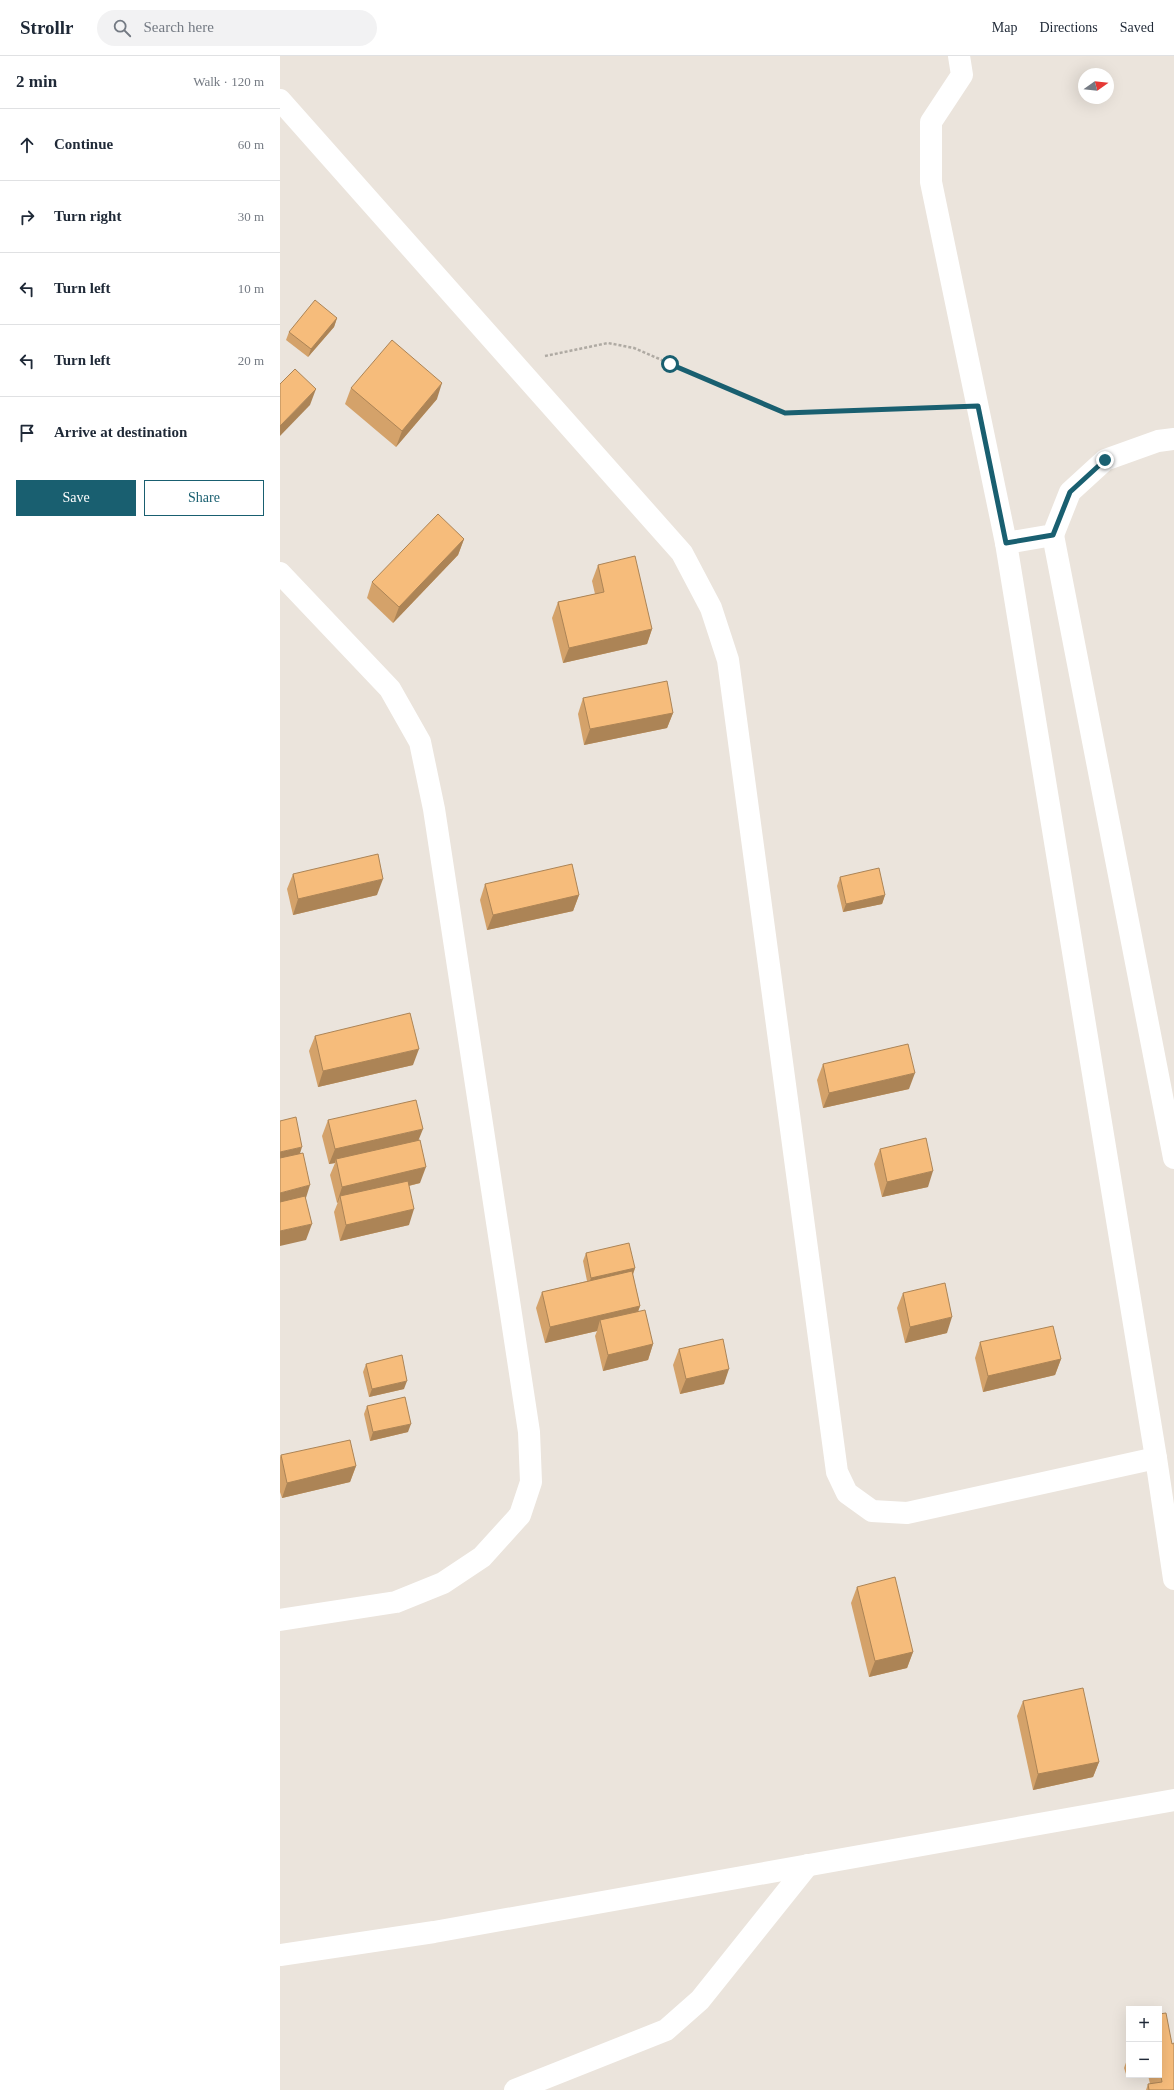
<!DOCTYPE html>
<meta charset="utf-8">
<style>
:root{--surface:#fff;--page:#f2f2f3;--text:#1f2937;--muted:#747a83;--line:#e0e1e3;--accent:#195f70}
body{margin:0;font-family:Georgia,serif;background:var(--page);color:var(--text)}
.controls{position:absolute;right:12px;bottom:12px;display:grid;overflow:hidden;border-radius:0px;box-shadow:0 4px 16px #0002}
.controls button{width:36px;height:36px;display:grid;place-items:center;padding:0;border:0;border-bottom:1px solid var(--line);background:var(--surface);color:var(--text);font:20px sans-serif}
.compass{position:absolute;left:798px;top:12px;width:36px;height:36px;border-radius:50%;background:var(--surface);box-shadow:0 4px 16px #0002;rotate:75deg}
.stop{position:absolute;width:12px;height:12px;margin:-9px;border:3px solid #195f70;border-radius:50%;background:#fff}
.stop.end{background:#195f70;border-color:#fff;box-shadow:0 1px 4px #0008}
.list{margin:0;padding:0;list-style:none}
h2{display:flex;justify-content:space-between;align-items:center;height:52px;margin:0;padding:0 16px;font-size:17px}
h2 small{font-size:13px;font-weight:400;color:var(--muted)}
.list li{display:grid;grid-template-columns:26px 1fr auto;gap:12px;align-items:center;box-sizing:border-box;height:72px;padding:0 16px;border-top:1px solid var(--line)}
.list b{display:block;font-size:15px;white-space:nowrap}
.list em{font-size:13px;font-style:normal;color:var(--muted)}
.actions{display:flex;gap:8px;padding:12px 16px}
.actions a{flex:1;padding:9px 0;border:1px solid var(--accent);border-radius:0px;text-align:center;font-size:14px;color:var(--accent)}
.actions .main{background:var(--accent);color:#fff}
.icon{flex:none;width:22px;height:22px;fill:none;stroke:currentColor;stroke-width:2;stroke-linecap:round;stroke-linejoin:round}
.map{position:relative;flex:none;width:894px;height:2034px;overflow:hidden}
header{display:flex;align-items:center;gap:24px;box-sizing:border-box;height:56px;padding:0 20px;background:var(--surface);border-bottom:1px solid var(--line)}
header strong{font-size:19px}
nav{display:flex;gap:22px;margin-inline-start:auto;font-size:14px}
.search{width:280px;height:36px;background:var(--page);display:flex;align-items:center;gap:10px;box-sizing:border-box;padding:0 14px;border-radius:22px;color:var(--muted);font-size:15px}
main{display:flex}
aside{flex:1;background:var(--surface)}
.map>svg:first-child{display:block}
</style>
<header>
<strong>Strollr</strong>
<div class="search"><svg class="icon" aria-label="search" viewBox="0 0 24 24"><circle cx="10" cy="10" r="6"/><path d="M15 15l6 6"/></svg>Search here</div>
<nav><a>Map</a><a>Directions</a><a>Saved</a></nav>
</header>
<main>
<aside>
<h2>2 min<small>Walk · 120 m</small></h2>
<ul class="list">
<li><svg class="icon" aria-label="ahead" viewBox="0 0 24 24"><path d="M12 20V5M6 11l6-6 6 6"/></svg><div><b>Continue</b></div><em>60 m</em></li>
<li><svg class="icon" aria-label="right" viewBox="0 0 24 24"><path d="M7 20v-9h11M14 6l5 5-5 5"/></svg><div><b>Turn right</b></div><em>30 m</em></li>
<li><svg class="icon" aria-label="left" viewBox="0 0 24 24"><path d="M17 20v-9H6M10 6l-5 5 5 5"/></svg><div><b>Turn left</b></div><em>10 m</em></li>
<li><svg class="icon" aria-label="left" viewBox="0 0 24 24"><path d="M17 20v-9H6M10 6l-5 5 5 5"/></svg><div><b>Turn left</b></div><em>20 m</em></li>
<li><svg class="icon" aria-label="arrive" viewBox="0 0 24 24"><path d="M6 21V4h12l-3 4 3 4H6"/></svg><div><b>Arrive at destination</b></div></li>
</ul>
<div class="actions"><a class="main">Save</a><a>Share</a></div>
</aside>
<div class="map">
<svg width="894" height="2034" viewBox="0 0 894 2034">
<rect width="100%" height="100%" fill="#ebe4dc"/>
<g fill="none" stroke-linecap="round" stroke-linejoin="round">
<polyline stroke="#afaaa3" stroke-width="2.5" stroke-dasharray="3 2" stroke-linecap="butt" points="265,300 328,287 354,292 505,357 667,351"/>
<g stroke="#fff" stroke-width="22">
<polyline points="679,0 682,19 651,66 651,126 726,487 876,1402 894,1523"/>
<polyline points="0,44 402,497 431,552 448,604 557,1416 567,1437 592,1455 627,1457 876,1402"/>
<polyline points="773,479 894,1102"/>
<polyline points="726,487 773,479 790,436 825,404 878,385 894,383"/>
<polyline points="0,517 110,633 140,686 154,753 249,1376 251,1426 240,1459 202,1501 163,1527 116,1546 0,1564"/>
<polyline points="0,1899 154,1876 894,1744"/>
<polyline points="235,2034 386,1974 420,1944 528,1809"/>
</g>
</g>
<g fill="#d4a26a">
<polygon points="57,262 54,271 28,301 6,284 9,276"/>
<polygon points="71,332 157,343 116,391 65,348"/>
<polygon points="184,483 178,499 113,567 87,542 92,526"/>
<polygon points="318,509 372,573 367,588 283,607 272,562 278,546 315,538 312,525"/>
<polygon points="303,642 393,657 387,672 304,689 298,658"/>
<polygon points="13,818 97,839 13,859 7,833"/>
<polygon points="560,821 605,839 602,848 563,856 557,830"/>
<polygon points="205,828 299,839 293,855 207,874 200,844"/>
<polygon points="35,980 133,1009 38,1031 29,995"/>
<polygon points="543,1008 629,1033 543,1052 537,1024"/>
<polygon points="48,1064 139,1084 140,1127 129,1130 129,1169 60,1185 54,1156 58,1146 57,1147 50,1119 55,1107 49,1108 42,1080"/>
<polygon points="600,1093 648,1131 602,1141 594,1108"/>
<polygon points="306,1197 355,1212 353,1219 360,1250 358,1256 373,1288 368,1304 323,1315 315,1280 317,1275 265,1287 256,1252 262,1236 307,1225 303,1205"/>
<polygon points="623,1237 667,1277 625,1287 617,1252"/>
<polygon points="700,1286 781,1303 775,1319 703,1336 695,1302"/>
<polygon points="399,1293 444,1328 400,1338 393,1309"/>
<polygon points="86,1308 124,1333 89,1341 83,1316"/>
<polygon points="87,1350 128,1376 90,1385 84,1358"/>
<polygon points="1,1399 76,1410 70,1426 2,1442 0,1436 0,1401"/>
<polygon points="577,1531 633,1596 627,1612 589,1621 571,1547"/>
<polygon points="743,1645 819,1706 813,1721 753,1734 737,1660"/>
<polygon points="879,1958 894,2034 866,2034 868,2028 870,2028 868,2019 879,2019"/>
<polygon points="849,1998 849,2018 846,2018 844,2012"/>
</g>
<g fill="#ac8456">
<polygon points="57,262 54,271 28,301 31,293"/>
<polygon points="162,327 157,343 116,391 122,375"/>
<polygon points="36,333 30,349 0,380 0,370"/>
<polygon points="184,483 178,499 113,567 119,551"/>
<polygon points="372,573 367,588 283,607 289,592"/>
<polygon points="393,657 387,672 304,689 310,673"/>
<polygon points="103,823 97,839 13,859 18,843"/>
<polygon points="299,839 293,855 207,874 213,859"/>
<polygon points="605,839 602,848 563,856 566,848"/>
<polygon points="139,993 133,1009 38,1031 43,1015"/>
<polygon points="635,1017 629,1033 543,1052 549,1037"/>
<polygon points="143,1073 137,1088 56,1103 55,1107 49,1108 55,1093"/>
<polygon points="22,1091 17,1107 0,1111 0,1096"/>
<polygon points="146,1111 140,1127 61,1146 60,1140 58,1146 57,1147 62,1131"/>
<polygon points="653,1115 648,1131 602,1141 607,1126"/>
<polygon points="30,1129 25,1145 0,1151 0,1137"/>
<polygon points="134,1153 129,1169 60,1185 66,1169"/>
<polygon points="32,1168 26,1184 0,1190 0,1175"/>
<polygon points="355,1212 352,1220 308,1230 311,1222"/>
<polygon points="360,1250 354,1266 320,1264 317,1275 265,1287 270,1271"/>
<polygon points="672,1261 667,1277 625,1287 630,1271"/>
<polygon points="373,1288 368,1304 323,1315 328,1299"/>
<polygon points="781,1303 775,1319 703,1336 708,1320"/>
<polygon points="449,1313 444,1328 400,1338 406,1323"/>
<polygon points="127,1325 124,1333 89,1341 92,1333"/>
<polygon points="131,1368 128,1376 90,1385 93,1376"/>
<polygon points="76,1410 70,1426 2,1442 7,1427"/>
<polygon points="633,1596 627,1612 589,1621 595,1605"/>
<polygon points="819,1706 813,1721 753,1734 758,1718"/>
<polygon points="849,2010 849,2018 846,2018"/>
</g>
<g fill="#f6bc7b" stroke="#ac8456">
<polygon points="35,244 57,262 31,293 9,276"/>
<polygon points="112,284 162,327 122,375 71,332"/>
<polygon points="15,313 36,333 0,370 0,328"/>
<polygon points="158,458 184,483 119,551 92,526"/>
<polygon points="355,500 372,573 289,592 278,546 324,536 318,509"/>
<polygon points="387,625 393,657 310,673 303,642"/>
<polygon points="98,798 103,823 18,843 13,818"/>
<polygon points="292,808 299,839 213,859 205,828"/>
<polygon points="599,812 605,839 566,848 560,821"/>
<polygon points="130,957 139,993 43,1015 35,980"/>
<polygon points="628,988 635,1017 549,1037 543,1008"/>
<polygon points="136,1044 143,1073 55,1093 48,1064"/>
<polygon points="16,1061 22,1091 0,1096 0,1065"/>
<polygon points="646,1082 653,1115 607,1126 600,1093"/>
<polygon points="140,1084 146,1111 62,1131 56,1103"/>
<polygon points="23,1097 30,1129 0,1137 0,1102"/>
<polygon points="128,1125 134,1153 66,1169 60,1140"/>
<polygon points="25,1140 32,1168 0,1175 0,1146"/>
<polygon points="349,1187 355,1212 311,1222 306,1197"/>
<polygon points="352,1215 360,1250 270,1271 262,1236"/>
<polygon points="665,1227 672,1261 630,1271 623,1237"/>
<polygon points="365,1254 373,1288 328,1299 320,1264"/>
<polygon points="773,1270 781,1303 708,1320 700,1286"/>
<polygon points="443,1283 449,1313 406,1323 399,1293"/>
<polygon points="122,1299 127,1325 92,1333 86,1308"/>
<polygon points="125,1341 131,1368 93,1376 87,1350"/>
<polygon points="70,1384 76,1410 7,1427 1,1399"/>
<polygon points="615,1521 633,1596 595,1605 577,1531"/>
<polygon points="803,1632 819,1706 758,1718 743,1645"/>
<polygon points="886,1957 892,1988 894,1987 894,2034 869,2034 868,2028 882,2026 879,2010 879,1958"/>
</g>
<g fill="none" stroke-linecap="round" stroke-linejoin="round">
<polyline stroke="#195f70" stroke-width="5" points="390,308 505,357 698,350 726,487 773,479 790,436 825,404"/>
</g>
</svg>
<div class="controls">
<button>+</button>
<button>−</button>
</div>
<svg class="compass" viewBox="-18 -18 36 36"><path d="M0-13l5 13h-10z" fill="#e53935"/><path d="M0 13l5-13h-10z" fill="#747a83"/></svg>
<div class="stop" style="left:390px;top:308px"></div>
<div class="stop end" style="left:825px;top:404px"></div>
</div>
</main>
